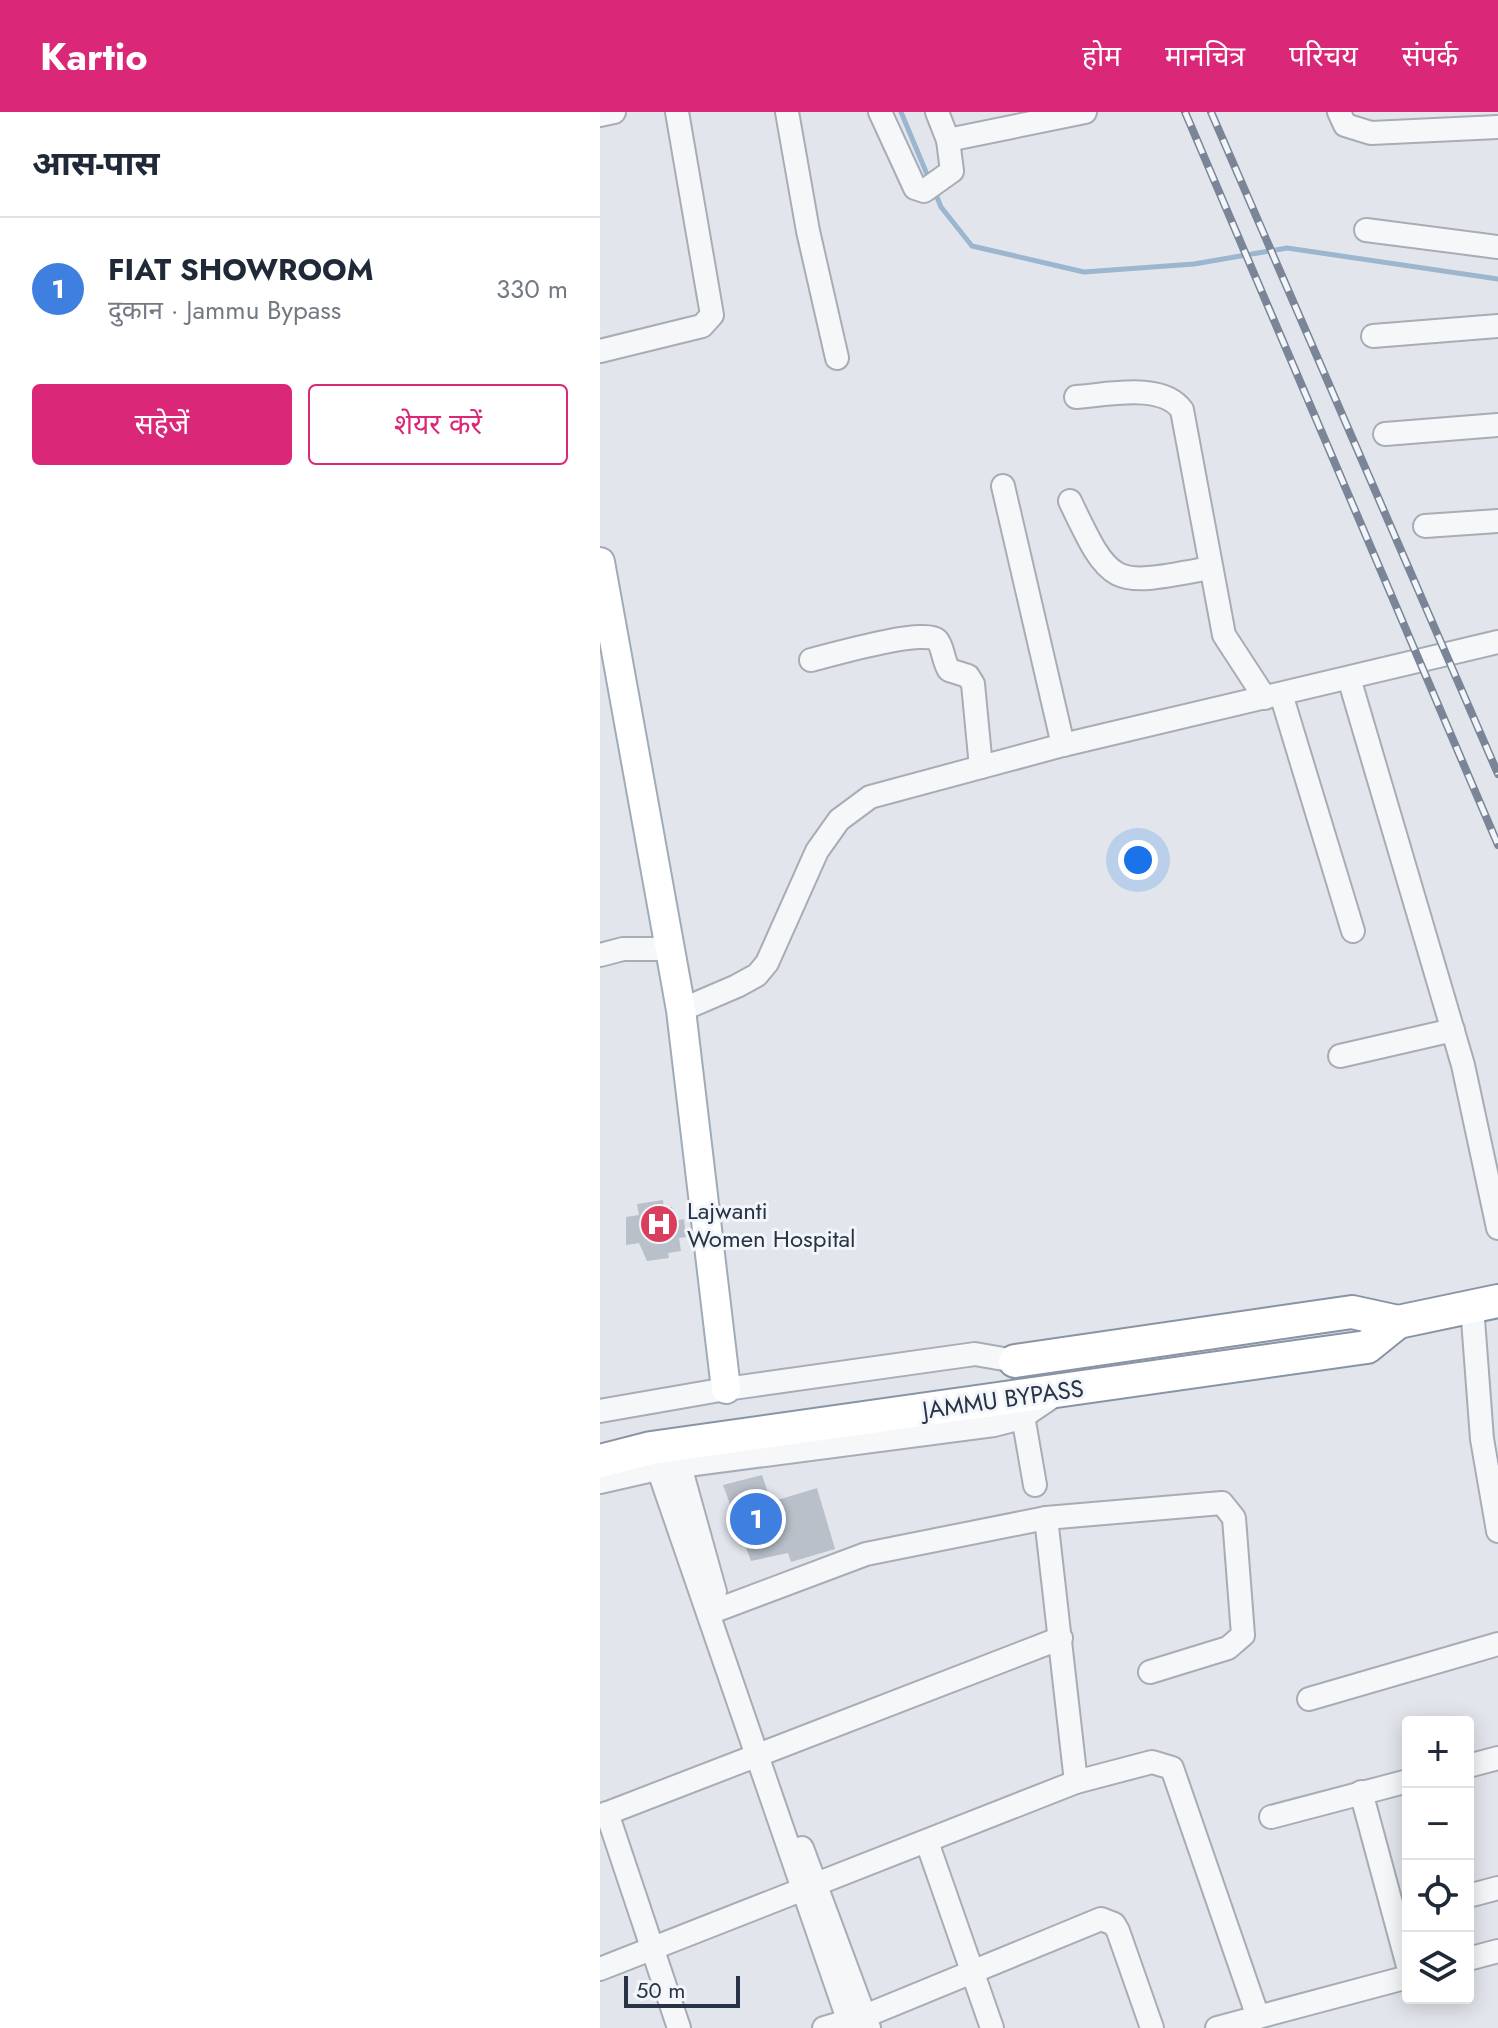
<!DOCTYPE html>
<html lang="hi">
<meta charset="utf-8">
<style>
:root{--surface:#fff;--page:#f2f2f3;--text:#1f2937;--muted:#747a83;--line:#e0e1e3;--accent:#db2777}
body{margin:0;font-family:Jost,"Noto Sans Devanagari",sans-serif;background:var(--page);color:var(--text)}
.controls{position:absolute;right:24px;bottom:24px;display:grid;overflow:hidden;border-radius:8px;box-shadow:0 4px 20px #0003}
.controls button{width:72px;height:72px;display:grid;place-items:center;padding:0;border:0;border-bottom:2px solid var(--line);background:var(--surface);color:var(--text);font:40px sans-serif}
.scale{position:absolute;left:24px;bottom:20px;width:116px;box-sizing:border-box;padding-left:8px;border:4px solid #283445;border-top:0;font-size:22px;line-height:28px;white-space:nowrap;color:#283445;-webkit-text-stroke:6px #f2f5f9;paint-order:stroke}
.you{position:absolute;left:538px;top:748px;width:28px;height:28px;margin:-20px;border:6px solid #fff;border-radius:50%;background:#1a73e8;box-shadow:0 0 0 12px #1a73e833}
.badge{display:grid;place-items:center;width:52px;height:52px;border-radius:50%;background:var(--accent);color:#fff;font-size:26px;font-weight:700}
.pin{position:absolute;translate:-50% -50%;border:4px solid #fff;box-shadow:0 2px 8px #0006}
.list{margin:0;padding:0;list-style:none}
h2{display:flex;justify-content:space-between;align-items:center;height:104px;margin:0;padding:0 32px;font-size:34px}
h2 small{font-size:26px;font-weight:400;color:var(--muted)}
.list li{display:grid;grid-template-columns:52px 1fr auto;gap:24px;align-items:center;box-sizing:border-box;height:144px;padding:0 32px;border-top:2px solid var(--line)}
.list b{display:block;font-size:30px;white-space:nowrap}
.list p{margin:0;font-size:26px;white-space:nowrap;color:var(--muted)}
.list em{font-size:26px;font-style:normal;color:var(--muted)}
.actions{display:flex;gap:16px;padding:24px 32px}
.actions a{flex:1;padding:18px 0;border:2px solid var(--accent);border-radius:8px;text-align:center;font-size:28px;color:var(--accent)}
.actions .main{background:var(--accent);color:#fff}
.icon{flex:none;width:44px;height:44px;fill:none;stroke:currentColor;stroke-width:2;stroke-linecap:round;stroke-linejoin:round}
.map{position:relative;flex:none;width:898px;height:1916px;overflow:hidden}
header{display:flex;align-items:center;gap:48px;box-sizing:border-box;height:112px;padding:0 40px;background:var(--accent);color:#fff}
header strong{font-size:38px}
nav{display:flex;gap:44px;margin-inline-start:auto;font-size:28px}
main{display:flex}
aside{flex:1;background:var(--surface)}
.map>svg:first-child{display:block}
</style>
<header>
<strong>Kartio</strong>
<nav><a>होम</a><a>मानचित्र</a><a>परिचय</a><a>संपर्क</a></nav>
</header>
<main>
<aside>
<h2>आस-पास<small></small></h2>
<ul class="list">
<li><span class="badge" style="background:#3f7fe0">1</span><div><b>FIAT SHOWROOM</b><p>दुकान · Jammu Bypass</p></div><em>330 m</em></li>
</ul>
<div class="actions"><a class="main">सहेजें</a><a>शेयर करें</a></div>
</aside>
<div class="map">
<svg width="898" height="1916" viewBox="0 0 898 1916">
<rect width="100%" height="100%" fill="#e2e6ec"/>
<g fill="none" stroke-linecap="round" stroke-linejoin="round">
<g stroke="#9bb6ce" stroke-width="5">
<polyline points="301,0 329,67"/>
<polyline points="335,80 341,95 372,134 484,160 594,152 687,136 898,167"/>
</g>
</g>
<g fill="#b9c0ca">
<polygon points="63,1088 64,1097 72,1095 74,1109 84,1107 86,1125 79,1126 81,1139 68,1141 69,1146 47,1149 39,1131 26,1133 26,1105 39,1103 37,1092"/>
<polygon points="162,1363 171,1390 217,1376 235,1437 191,1450 188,1441 151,1449 123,1373"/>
</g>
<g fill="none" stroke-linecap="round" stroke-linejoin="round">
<g stroke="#a6adb7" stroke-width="26">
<g id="minor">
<polyline points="187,0 208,119 237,246"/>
<polyline points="280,0 315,76 324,79 352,59 348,28 337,0"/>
<polyline points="739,0 745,13 771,21 898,15"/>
<polyline points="0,3 14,0"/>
<polyline points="348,28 485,0"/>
<polyline points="766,118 898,135"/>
<polyline points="773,224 898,214"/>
<polyline points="0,239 102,214 112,203 77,0"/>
<path d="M476,285c31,-2 86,-15 106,13l42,225 41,63"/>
<polyline points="785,322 898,313"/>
<polyline points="403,374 463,633"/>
<path d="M470,389c42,89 43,85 140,67"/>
<polyline points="825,414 898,409"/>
<path d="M211,548c20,-5 113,-32 126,-20 6,6 6,21 12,30l19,6 5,8 8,83"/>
<polyline points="749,566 863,953 898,1116"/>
<polyline points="681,582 753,819"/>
<polyline points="0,843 23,837 71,837"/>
<polyline points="81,898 137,874 157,863 167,851 217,739 239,708 270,685 463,633 898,530"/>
<polyline points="740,944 853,918"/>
<polyline points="872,1194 882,1327 898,1419"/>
<polyline points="0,1299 126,1277 375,1242 415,1249"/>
<polyline points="423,1304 435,1373"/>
<polyline points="51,1336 251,1916"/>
<polyline points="80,1354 115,1480"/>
<polyline points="0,1370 57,1357 394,1313 421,1306 455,1283"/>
<polyline points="446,1406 476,1670 552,1650 572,1656 658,1905 808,1865"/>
<polyline points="109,1501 266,1442 446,1406 622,1391 634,1406 643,1523 628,1536 550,1560"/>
<polyline points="709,1587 898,1532"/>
<polyline points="868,1654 898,1646"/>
<polyline points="761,1680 808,1854"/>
<polyline points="7,1701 79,1916"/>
<polyline points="0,1704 461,1526"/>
<polyline points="671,1705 808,1669"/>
<polyline points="327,1730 392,1916"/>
<polyline points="202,1736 269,1916"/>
<polyline points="868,1784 898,1776"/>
<polyline points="868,1847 898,1839"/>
<polyline points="0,1857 476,1670"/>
<polyline points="224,1916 265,1904 501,1807 514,1812 518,1819 552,1916"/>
<polyline points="617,1916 658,1905"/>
</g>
</g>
<g stroke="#a0abb8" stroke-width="32">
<polyline id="major" points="0,450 81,898 126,1277"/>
</g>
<g stroke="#8894a4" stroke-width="36">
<g id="highway">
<polyline points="415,1249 752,1200 798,1210 898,1189"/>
<polyline points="0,1349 51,1336 767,1235 798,1210"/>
</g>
</g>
<use href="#minor" stroke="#f5f7f9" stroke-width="22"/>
<use href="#major" stroke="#fff" stroke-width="28"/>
<use href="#highway" stroke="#fff" stroke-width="32"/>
<g stroke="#7a8697" stroke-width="8">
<g id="rail">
<polyline points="585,0 898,733"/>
<polyline points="611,0 898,662"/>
</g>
</g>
<use href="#rail" stroke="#f2f5f9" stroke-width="5" stroke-dasharray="15" stroke-linecap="butt"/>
</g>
<defs>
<g id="hospital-disc" transform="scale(2)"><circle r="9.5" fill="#da3e5d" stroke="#f2f5f9"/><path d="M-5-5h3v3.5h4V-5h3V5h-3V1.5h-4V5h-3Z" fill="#fff"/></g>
</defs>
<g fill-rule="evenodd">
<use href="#hospital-disc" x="59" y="1112"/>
</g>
<g text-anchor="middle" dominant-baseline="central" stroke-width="6" stroke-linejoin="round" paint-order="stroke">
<g font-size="24" fill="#283445" stroke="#f2f5f9" text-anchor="start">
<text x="87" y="1098">Lajwanti<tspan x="87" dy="28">Women Hospital</tspan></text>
</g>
<g font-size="24" fill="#283445" stroke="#f2f5f9">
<text transform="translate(403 1287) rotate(-8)">JAMMU BYPASS</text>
</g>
</g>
</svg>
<div class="controls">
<button>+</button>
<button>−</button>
<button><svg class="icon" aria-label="locate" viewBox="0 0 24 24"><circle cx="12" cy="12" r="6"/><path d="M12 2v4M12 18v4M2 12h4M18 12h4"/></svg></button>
<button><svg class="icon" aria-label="layers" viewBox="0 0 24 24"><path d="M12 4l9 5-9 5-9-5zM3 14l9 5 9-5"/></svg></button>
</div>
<div class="scale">50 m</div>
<div class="you"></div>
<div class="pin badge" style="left:156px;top:1407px;background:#3f7fe0">1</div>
</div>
</main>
